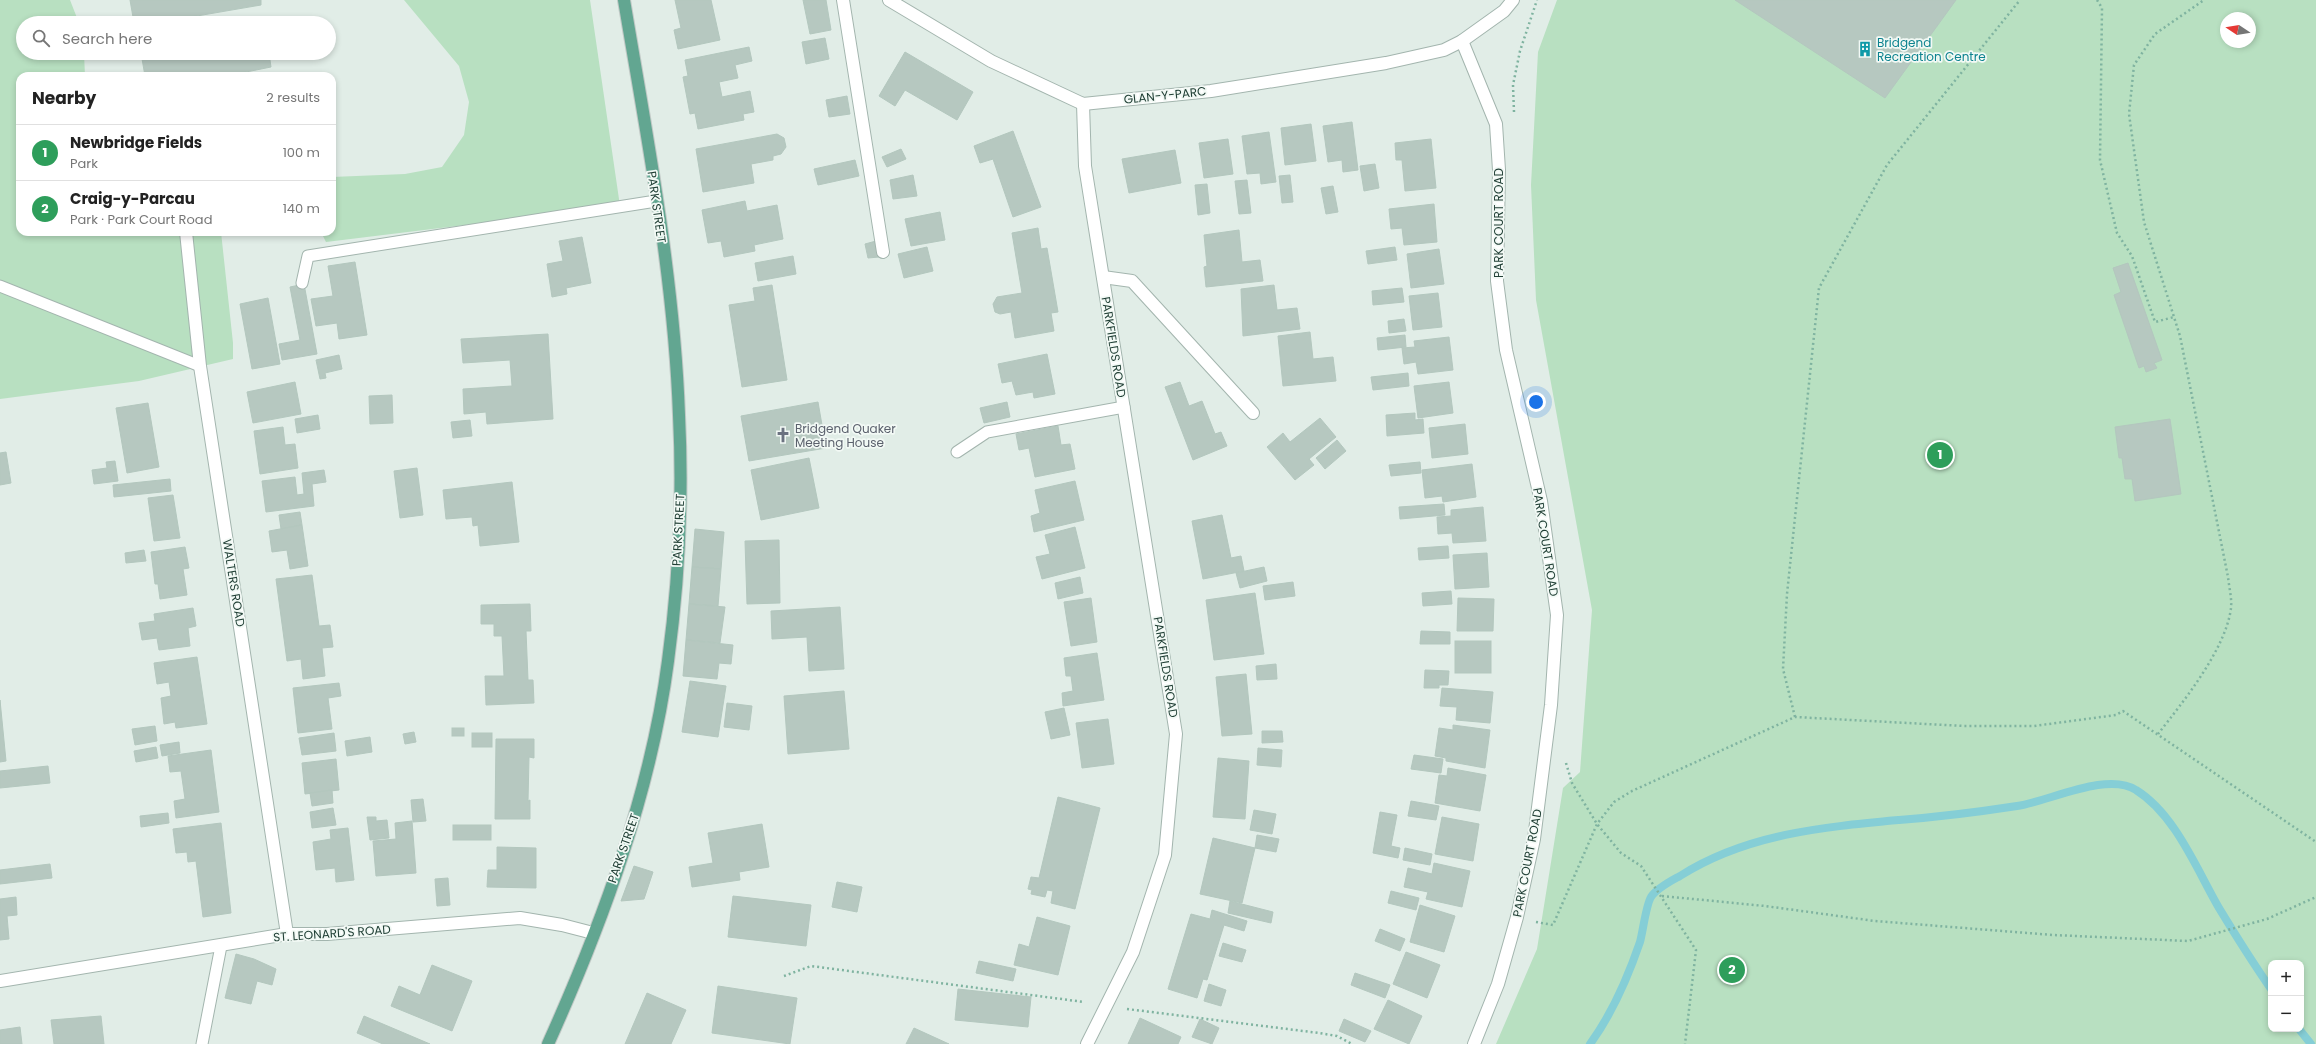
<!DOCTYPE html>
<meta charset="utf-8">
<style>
:root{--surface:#fff;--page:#f6f6f6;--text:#222;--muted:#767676;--line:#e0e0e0;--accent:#111827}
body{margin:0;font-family:Poppins,sans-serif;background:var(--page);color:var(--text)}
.controls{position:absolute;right:12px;bottom:12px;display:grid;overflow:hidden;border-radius:8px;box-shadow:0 2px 6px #0003}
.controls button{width:36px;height:36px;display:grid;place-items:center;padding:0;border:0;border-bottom:1px solid var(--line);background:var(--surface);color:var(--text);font:20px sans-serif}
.compass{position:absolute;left:2220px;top:12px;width:36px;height:36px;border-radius:50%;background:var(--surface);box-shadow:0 2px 6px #0003;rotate:282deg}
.you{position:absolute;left:1536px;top:402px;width:14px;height:14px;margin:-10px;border:3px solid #fff;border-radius:50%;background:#1a73e8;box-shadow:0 0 0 6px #1a73e833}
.badge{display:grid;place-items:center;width:26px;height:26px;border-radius:50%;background:var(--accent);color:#fff;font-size:13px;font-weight:700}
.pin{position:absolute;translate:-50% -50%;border:2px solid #fff;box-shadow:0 1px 4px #0006}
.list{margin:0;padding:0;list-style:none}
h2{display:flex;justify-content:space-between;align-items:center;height:52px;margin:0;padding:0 16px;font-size:17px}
h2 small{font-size:13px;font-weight:400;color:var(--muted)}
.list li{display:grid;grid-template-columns:26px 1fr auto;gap:12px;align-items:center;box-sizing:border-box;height:56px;padding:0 16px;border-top:1px solid var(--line)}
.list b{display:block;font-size:15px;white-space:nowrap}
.list p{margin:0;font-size:13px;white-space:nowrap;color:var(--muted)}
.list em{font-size:13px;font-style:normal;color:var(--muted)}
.icon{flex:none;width:22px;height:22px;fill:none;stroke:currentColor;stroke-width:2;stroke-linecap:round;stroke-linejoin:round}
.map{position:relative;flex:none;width:2316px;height:1044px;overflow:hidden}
.search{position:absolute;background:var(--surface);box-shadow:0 2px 6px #0003;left:16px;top:16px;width:320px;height:44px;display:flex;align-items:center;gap:10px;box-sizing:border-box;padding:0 14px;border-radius:22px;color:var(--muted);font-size:15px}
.panel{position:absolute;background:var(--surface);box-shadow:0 2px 6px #0003;left:16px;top:72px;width:320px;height:164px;border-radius:12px}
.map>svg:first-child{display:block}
</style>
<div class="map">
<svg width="2316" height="1044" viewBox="0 0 2316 1044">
<rect width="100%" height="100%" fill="#e1ede7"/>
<g fill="#b8e0c1" fill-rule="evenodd">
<polygon points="0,0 70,0 79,23 23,23 23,53 84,53 85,76 20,76 20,232 221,232 233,343 233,359 139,381 0,399"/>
<polygon points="404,0 590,0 620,206 326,242 321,232 332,232 332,177 405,174 442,167 464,135 469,102 459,66"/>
<path d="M1557,0h759v1044h-820l41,-95 26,-161 17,-16 12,-162 -56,-310 -5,-115 7,-133zM2226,18h24v24h-24zM2271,963h30v66h-30z"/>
</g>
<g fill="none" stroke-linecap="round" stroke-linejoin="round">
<g stroke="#85ced6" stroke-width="8">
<polyline points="2299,1029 2311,1044"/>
<path d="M1590,1044c22,-30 38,-67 50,-102 3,-11 6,-37 11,-45 6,-9 20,-16 29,-21 66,-42 143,-49 219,-56 39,-3 79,-8 118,-14 31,-4 90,-35 119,-16 39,24 61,80 83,118 17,28 34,55 52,81"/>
</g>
</g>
<g fill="#b6c8c0" stroke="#b3c7be">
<polygon points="130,0 261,0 261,5 156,23 134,23"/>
<polygon points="675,0 711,0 720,40 678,49 674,30 681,28"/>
<polygon points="803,0 826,0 831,30 810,34"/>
<polygon points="1735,0 1956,0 1885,98"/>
<polygon points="825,38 829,59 806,64 802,42"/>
<polygon points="749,47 752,61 735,65 738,78 719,82 722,97 750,91 754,112 743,114 744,120 698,129 695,113 690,114 683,77 688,76 685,60"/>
<polygon points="905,52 973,92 957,120 905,90 895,106 879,96"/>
<polygon points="141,53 269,53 271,67 226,76 145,76"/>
<polygon points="847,96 850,114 829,117 826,100"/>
<polygon points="1352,122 1358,170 1343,172 1342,160 1328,162 1323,126"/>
<polygon points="1311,124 1316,161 1285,165 1281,128"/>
<polygon points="1013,131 1041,207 1013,217 993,159 980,163 974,146"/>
<polygon points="1269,132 1276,182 1261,184 1260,173 1247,174 1242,136"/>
<polygon points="777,134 784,138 786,147 781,154 773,156 773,160 751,164 754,183 703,192 696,149"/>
<polygon points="1228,139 1233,174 1204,178 1199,143"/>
<polygon points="1431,139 1436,188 1405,191 1402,160 1396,160 1395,143"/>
<polygon points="901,149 906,159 887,167 882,157"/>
<polygon points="1175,150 1181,183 1129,193 1122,159"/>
<polygon points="855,160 859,176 818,185 814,169"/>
<polygon points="1375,164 1379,188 1364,191 1360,166"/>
<polygon points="913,175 917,196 893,199 890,180"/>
<polygon points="1290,175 1293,202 1282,203 1279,176"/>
<polygon points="1247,180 1251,213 1239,214 1235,181"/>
<polygon points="1207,184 1210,213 1198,215 1195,185"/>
<polygon points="1333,186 1338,212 1326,214 1321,188"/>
<polygon points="745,201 747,211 777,205 783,239 754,245 755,251 724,257 721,241 708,243 702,210"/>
<polygon points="1434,204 1437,242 1404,245 1402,228 1391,229 1389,209"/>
<polygon points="940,212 945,240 911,246 905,219"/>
<polygon points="1038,228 1041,249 1047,248 1058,312 1051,313 1054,331 1015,338 1011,312 1000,314 995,312 993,304 997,297 1022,293 1012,233"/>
<polygon points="1239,230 1242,262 1260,260 1263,281 1206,287 1204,267 1207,266 1204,235"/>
<polygon points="582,237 591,283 566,288 567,294 552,297 547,264 563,261 559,241"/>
<polygon points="876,241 879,257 868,258 865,244"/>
<polygon points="927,247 933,271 904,278 898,254"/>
<polygon points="1395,247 1397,260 1368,264 1366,251"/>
<polygon points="1439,249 1444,284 1411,288 1407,254"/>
<polygon points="793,256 796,274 758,281 755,263"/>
<polygon points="355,262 367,335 339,339 337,323 316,326 311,299 333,296 328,266"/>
<polygon points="2128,263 2162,360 2154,363 2157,368 2146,372 2144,366 2139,368 2114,295 2121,292 2113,268"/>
<polygon points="304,284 317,354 282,360 279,344 300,340 290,287"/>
<polygon points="772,285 787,380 742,387 729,305 755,301 753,288"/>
<polygon points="1274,285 1277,310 1297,308 1300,329 1243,336 1241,289"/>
<polygon points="1402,288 1404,302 1373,305 1372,291"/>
<polygon points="1438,293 1442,327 1413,330 1409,296"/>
<polygon points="268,298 280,364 252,369 240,304"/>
<polygon points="1404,319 1406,331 1389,333 1388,321"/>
<polygon points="1310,332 1313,359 1333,357 1336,381 1283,386 1278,336"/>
<polygon points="548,334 553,419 487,424 486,412 464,414 463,389 512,386 510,360 463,363 461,339"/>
<polygon points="1405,335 1406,347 1378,350 1377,338"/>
<polygon points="1449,337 1453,370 1418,374 1416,362 1404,364 1402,348 1415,347 1414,341"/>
<polygon points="1047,354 1055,394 1034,398 1033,392 1016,395 1012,381 1002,383 998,364"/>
<polygon points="339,355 342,369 325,373 326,378 320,379 316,360"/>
<polygon points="1408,373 1409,386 1373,390 1371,377"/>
<polygon points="295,382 301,414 253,423 247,392"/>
<polygon points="1180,382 1189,406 1202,401 1215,434 1221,432 1227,446 1193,460 1165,387"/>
<polygon points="1449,382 1453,413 1418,418 1414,386"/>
<polygon points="392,395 393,423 370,424 369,396"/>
<polygon points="818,402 826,448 749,461 741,416"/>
<polygon points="1007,402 1010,417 984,423 980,408"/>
<polygon points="148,403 159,467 127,473 116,408"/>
<polygon points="1415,413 1415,420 1423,419 1424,433 1387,436 1386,415"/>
<polygon points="318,415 320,429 297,433 295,419"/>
<polygon points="1320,418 1336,437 1309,459 1314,465 1295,480 1267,447 1283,433 1290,442"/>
<polygon points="2170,419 2181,494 2135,501 2132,479 2125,479 2122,458 2119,458 2115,427"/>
<polygon points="470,420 472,436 453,438 451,422"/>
<polygon points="1465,424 1468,454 1432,458 1429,428"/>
<polygon points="1058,426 1061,445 1070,444 1075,469 1035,477 1029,448 1019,450 1016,434"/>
<polygon points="283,427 285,445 295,444 298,468 260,474 254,431"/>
<polygon points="1337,440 1346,451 1325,469 1316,458"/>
<polygon points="6,452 11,483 0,485 0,453"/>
<polygon points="809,458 819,508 761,520 751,470"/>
<polygon points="115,461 118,481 94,484 92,470 107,468 106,462"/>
<polygon points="1420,462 1421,473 1391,476 1389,465"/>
<polygon points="1472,464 1476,497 1443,502 1442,496 1425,498 1422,470"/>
<polygon points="417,468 423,515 400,518 394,471"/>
<polygon points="324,470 326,482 312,484 314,506 266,512 262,481 295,477 297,495 304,494 302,473"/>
<polygon points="170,479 171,491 114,497 113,485"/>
<polygon points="1075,481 1084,520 1034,532 1031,516 1040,513 1035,490"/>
<polygon points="512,482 519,542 480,546 478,525 473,526 472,517 446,519 443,490"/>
<polygon points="173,495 180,538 154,541 148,498"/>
<polygon points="1444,504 1445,515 1400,519 1399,507"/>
<polygon points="1483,507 1486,541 1453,543 1452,533 1438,534 1437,517 1451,516 1451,510"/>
<polygon points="300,512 302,525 281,529 279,515"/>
<polygon points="1222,515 1231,558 1241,556 1244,571 1203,579 1192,521"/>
<polygon points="302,525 308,566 290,569 287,550 272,552 269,531"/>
<polygon points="1075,527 1085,568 1042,579 1036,557 1050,554 1045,535"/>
<polygon points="695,529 724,532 721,569 692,567"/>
<polygon points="779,540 780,603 747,604 745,541"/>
<polygon points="1448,546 1449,558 1419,560 1418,548"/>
<polygon points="185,547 189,568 183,569 187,595 160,599 158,584 155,584 151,552"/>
<polygon points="144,550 146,561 126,563 125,553"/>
<polygon points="1487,553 1489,587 1455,589 1453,555"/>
<polygon points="692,567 721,569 718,606 689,604"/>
<polygon points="1264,567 1267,581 1240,588 1236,573"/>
<polygon points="312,575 319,626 330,625 333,647 322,648 325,676 303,679 301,659 287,661 276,579"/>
<polygon points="1080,577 1083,593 1058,599 1055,583"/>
<polygon points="1293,582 1295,596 1265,600 1263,586"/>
<polygon points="1451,591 1452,604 1423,606 1422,593"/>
<polygon points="1255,593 1264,654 1214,660 1206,600"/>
<polygon points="1091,598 1097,642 1071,646 1064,602"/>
<polygon points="1458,598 1494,599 1493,631 1457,631"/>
<polygon points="530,604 531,631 526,631 528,680 533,680 534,703 486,705 485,676 504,676 502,636 494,636 494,624 481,624 481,605"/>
<polygon points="689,604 725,607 720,643 686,640"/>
<polygon points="840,607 844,669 809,671 807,637 772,639 771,611"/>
<polygon points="193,608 196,626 188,628 190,646 159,650 157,638 142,640 139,623 155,621 154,614"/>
<polygon points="1421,631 1450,632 1450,644 1420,644"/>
<polygon points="686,640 733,645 731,664 719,663 717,679 683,676"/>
<rect x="1455" y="641" width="36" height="32"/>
<polygon points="1097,653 1104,700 1063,706 1062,693 1073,691 1071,676 1066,676 1064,658"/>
<polygon points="197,657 207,724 176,728 175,722 164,724 161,698 171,696 169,682 157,684 154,663"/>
<polygon points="1276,664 1277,679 1257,680 1256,666"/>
<polygon points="1425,670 1449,671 1448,685 1439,685 1439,688 1424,688"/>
<polygon points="1246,674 1252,734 1222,736 1216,677"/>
<polygon points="690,681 726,686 718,737 682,732"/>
<polygon points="339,683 341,696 328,698 332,729 298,733 293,688"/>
<polygon points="1442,688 1493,692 1490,723 1456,720 1457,707 1440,706"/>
<polygon points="844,691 849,749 788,754 784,696"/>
<polygon points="0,700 6,761 0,762"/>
<polygon points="727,703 752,706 749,730 724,727"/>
<polygon points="1064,708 1070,735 1051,739 1045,712"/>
<polygon points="1108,719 1114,764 1082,768 1076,723"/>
<polygon points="1453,725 1490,730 1485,768 1446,761 1446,758 1435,756 1439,728 1453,730"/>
<polygon points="155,726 157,741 135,745 132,729"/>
<rect x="452" y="728" width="12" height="8"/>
<polygon points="1262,731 1282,731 1283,742 1262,743"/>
<polygon points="414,732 416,742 405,744 403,734"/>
<polygon points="334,733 336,751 302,755 299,738"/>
<rect x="472" y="733" width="20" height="14"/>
<polygon points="370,737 372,752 347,756 345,741"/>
<polygon points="496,739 534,739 534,758 529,757 528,801 530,800 530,819 495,819"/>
<polygon points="179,742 180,753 162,756 160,745"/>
<polygon points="156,747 158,758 136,762 134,751"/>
<polygon points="1258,748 1282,750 1281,767 1257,765"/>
<polygon points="211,750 219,812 176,818 174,801 185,799 181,771 170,772 168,756"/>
<polygon points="1414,755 1443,759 1441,773 1411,769"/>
<polygon points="1218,758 1249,761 1245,819 1213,817"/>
<polygon points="336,759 339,790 305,794 302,763"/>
<polygon points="48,766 50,783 0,788 0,771"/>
<polygon points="1448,768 1486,775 1480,811 1435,803 1439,775 1447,776"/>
<polygon points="332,790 333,803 312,806 310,793"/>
<polygon points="1058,797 1100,808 1075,909 1051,903 1053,891 1047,890 1045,897 1031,894 1032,890 1028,889 1031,877 1039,878"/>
<polygon points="423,799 426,821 413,822 411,800"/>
<polygon points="1411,801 1439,806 1436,820 1408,816"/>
<polygon points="333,808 336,825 312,828 310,812"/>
<polygon points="1254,810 1276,814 1272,834 1250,830"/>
<polygon points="1380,812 1397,815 1391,846 1400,848 1398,858 1373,853"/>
<polygon points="168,813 169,823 141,827 140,816"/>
<polygon points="367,817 376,817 376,821 387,820 389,838 370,840"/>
<polygon points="1442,817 1479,824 1473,861 1435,854"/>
<polygon points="412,821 416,873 376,876 373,841 396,839 395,823"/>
<polygon points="221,823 231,913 203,917 196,861 188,862 187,852 176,853 173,829"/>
<polygon points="762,824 769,867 739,872 740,880 692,887 689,867 713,863 708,833"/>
<rect x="453" y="825" width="38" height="15"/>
<polygon points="348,828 354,880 336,882 335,868 316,870 313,842 331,839 330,830"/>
<polygon points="1257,835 1279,839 1276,852 1255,848"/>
<polygon points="1213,838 1255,848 1242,903 1200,894"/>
<polygon points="497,847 536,848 536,888 487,887 488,870 497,870"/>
<polygon points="1405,848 1432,854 1430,865 1403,860"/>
<polygon points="1434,863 1470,871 1462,907 1426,899 1428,892 1404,887 1408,868 1432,874"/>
<polygon points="50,864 52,878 0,884 0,870"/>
<polygon points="634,866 653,872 644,899 621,901"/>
<polygon points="448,878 450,905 437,906 435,879"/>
<polygon points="837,882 862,887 857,912 832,907"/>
<polygon points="1391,891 1419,898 1416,910 1388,903"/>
<polygon points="733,896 811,905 806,946 728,937"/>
<polygon points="16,897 17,915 7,916 9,939 0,940 0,899"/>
<polygon points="1230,901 1273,912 1271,923 1228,913"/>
<polygon points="1420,905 1455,916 1444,952 1410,942"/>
<polygon points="1212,910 1247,921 1244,931 1224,925 1207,980 1203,979 1197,998 1168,989 1191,914 1210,919"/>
<polygon points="1037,917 1070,926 1058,975 1014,965 1019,944 1029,947"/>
<polygon points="1380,929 1405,939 1400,951 1375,941"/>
<polygon points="1223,943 1246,950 1242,962 1219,956"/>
<polygon points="1406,952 1440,965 1427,998 1393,984"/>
<polygon points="236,954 254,959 276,969 272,985 257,981 251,1004 225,998"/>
<polygon points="979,961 1016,969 1013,981 976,973"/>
<polygon points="432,965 472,981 452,1031 391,1006 399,986 420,995"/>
<polygon points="1355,973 1390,985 1385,998 1351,985"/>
<polygon points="1209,984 1226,990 1221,1006 1204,1001"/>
<polygon points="718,986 797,998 790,1044 712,1033"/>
<polygon points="958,989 1031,997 1028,1027 955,1020"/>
<polygon points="647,993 686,1010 671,1044 625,1044"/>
<polygon points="1388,1000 1422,1016 1409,1044 1374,1029"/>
<polygon points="101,1016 104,1044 54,1044 51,1020"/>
<polygon points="364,1016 430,1044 383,1044 357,1033"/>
<polygon points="1140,1018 1181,1037 1178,1044 1128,1044"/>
<polygon points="1200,1019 1219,1028 1212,1044 1192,1037"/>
<polygon points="1344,1019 1371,1031 1365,1042 1339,1031"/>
<polygon points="20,1027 22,1044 0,1044 0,1030"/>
<polygon points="914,1028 949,1044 906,1044"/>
</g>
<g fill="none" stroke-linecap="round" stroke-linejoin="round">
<g stroke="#a3b5ae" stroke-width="13">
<g id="service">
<polyline points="302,283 308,256 656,201"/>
<polyline points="0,286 200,366"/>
<polyline points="957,452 987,432 1124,407"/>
<polyline points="202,1044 221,946"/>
</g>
</g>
<g stroke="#a3b5ae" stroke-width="14">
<g id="minor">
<polyline points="843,0 883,252"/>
<polyline points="1462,41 1496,124 1499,170 1497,281 1506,350 1541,501 1557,615 1551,705 1534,839 1517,917 1498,984 1474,1044"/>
<polyline points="1083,104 1085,166 1176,734 1165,855 1133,952 1087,1044"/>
<polyline points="186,232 200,366 287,934"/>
<polyline points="1103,277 1132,281 1253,413"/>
<polyline points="0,981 287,934 327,934 520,918 562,925 593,933"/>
</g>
</g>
<g stroke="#a3b5ae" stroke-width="14">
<polyline id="tertiary" points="889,0 991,61 1083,104 1211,91 1386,63 1444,50 1462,41 1504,11 1513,0"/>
</g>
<g stroke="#c1c9c6" stroke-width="14">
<path id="primary" d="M548,1044c54,-120 103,-252 120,-383 11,-81 15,-165 11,-246 -5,-139 -32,-278 -55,-415"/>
</g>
<g stroke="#7fb3a0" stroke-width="2.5" stroke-dasharray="2 3" stroke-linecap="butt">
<polyline points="2097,0 2102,8 2100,160 2117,233 2132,256 2155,322 2174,317"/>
<polyline points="1514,112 1513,85 1520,51 1537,0"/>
<polyline points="1795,717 1783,669 1787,594 1819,288 1887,165 2020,0"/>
<path d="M2158,734c25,-32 68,-85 73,-126 1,-10 -2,-21 -3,-31l-48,-241 -36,-114 -15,-108 5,-49 21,-31 49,-34"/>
<polyline points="1566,763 1572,783 1597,824 1621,853 1641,866 1696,950 1685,1044"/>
<polyline points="1662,896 1765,906 1875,921 2053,935 2188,941 2267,919 2316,897"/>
<polyline points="1536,922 1553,925 1597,824 1614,802 1632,791 1795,717 1964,726 2034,726 2116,715 2123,711 2316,842"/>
<polyline points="784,976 811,966 1084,1002"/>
<polyline points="1127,1009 1319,1033 1337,1036 1352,1044"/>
</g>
<use href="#service" stroke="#fff" stroke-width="11"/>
<use href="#minor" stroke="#fff" stroke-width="12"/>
<use href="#tertiary" stroke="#fff" stroke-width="12"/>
<use href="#primary" stroke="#62a691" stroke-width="12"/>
</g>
<defs>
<g id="building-bare" transform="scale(1.2)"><path d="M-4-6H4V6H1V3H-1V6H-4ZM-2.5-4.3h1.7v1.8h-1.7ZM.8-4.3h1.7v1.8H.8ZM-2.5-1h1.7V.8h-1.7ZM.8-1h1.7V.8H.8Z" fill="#0f9aa8" stroke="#f2f9f5" stroke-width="2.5" paint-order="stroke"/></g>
<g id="church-bare" transform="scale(1.2)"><path d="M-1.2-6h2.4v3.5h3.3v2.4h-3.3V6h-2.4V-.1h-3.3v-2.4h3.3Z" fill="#6b7280" stroke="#f2f9f5" stroke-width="2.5" paint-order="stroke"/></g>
</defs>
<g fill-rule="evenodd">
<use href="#building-bare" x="1865" y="49"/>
<use href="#church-bare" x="783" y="435"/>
</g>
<g text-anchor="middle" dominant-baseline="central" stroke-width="3.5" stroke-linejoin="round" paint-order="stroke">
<g font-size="12" fill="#0d838f" stroke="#f2f9f5" text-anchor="start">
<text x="1877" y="42">Bridgend<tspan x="1877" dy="14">Recreation Centre</tspan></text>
</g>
<g font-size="12" fill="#203f35" stroke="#f2f9f5">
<text transform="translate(1165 95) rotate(-6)">GLAN-Y-PARC</text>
<text transform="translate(657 207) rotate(82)">PARK STREET</text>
<text transform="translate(1498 223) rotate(-90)">PARK COURT ROAD</text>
<text transform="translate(1114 347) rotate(81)">PARKFIELDS ROAD</text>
<text transform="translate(678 530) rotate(-87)">PARK STREET</text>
<text transform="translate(1546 542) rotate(81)">PARK COURT ROAD</text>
<text transform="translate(234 583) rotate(81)">WALTERS ROAD</text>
<text transform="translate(1166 667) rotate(81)">PARKFIELDS ROAD</text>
<text transform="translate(623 848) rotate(-71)">PARK STREET</text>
<text transform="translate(1527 863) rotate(-79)">PARK COURT ROAD</text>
<text transform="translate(332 933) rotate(-4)">ST. LEONARD'S ROAD</text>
</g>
<g font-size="12" fill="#5b616d" stroke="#f2f9f5" text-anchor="start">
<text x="795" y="428">Bridgend Quaker<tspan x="795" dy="14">Meeting House</tspan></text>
</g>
</g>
</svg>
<div class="controls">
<button>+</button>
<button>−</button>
</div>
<svg class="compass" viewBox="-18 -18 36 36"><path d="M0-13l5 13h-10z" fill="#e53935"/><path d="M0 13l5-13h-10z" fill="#767676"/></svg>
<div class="you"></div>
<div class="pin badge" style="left:1940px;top:455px;background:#2e9e5b">1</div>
<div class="pin badge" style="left:1732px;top:970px;background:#2e9e5b">2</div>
<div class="search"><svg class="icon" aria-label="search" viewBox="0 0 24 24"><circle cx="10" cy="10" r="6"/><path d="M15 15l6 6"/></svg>Search here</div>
<section class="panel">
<h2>Nearby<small>2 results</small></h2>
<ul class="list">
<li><span class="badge" style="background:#2e9e5b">1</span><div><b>Newbridge Fields</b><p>Park</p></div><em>100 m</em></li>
<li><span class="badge" style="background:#2e9e5b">2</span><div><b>Craig-y-Parcau</b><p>Park · Park Court Road</p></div><em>140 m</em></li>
</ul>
</section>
</div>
